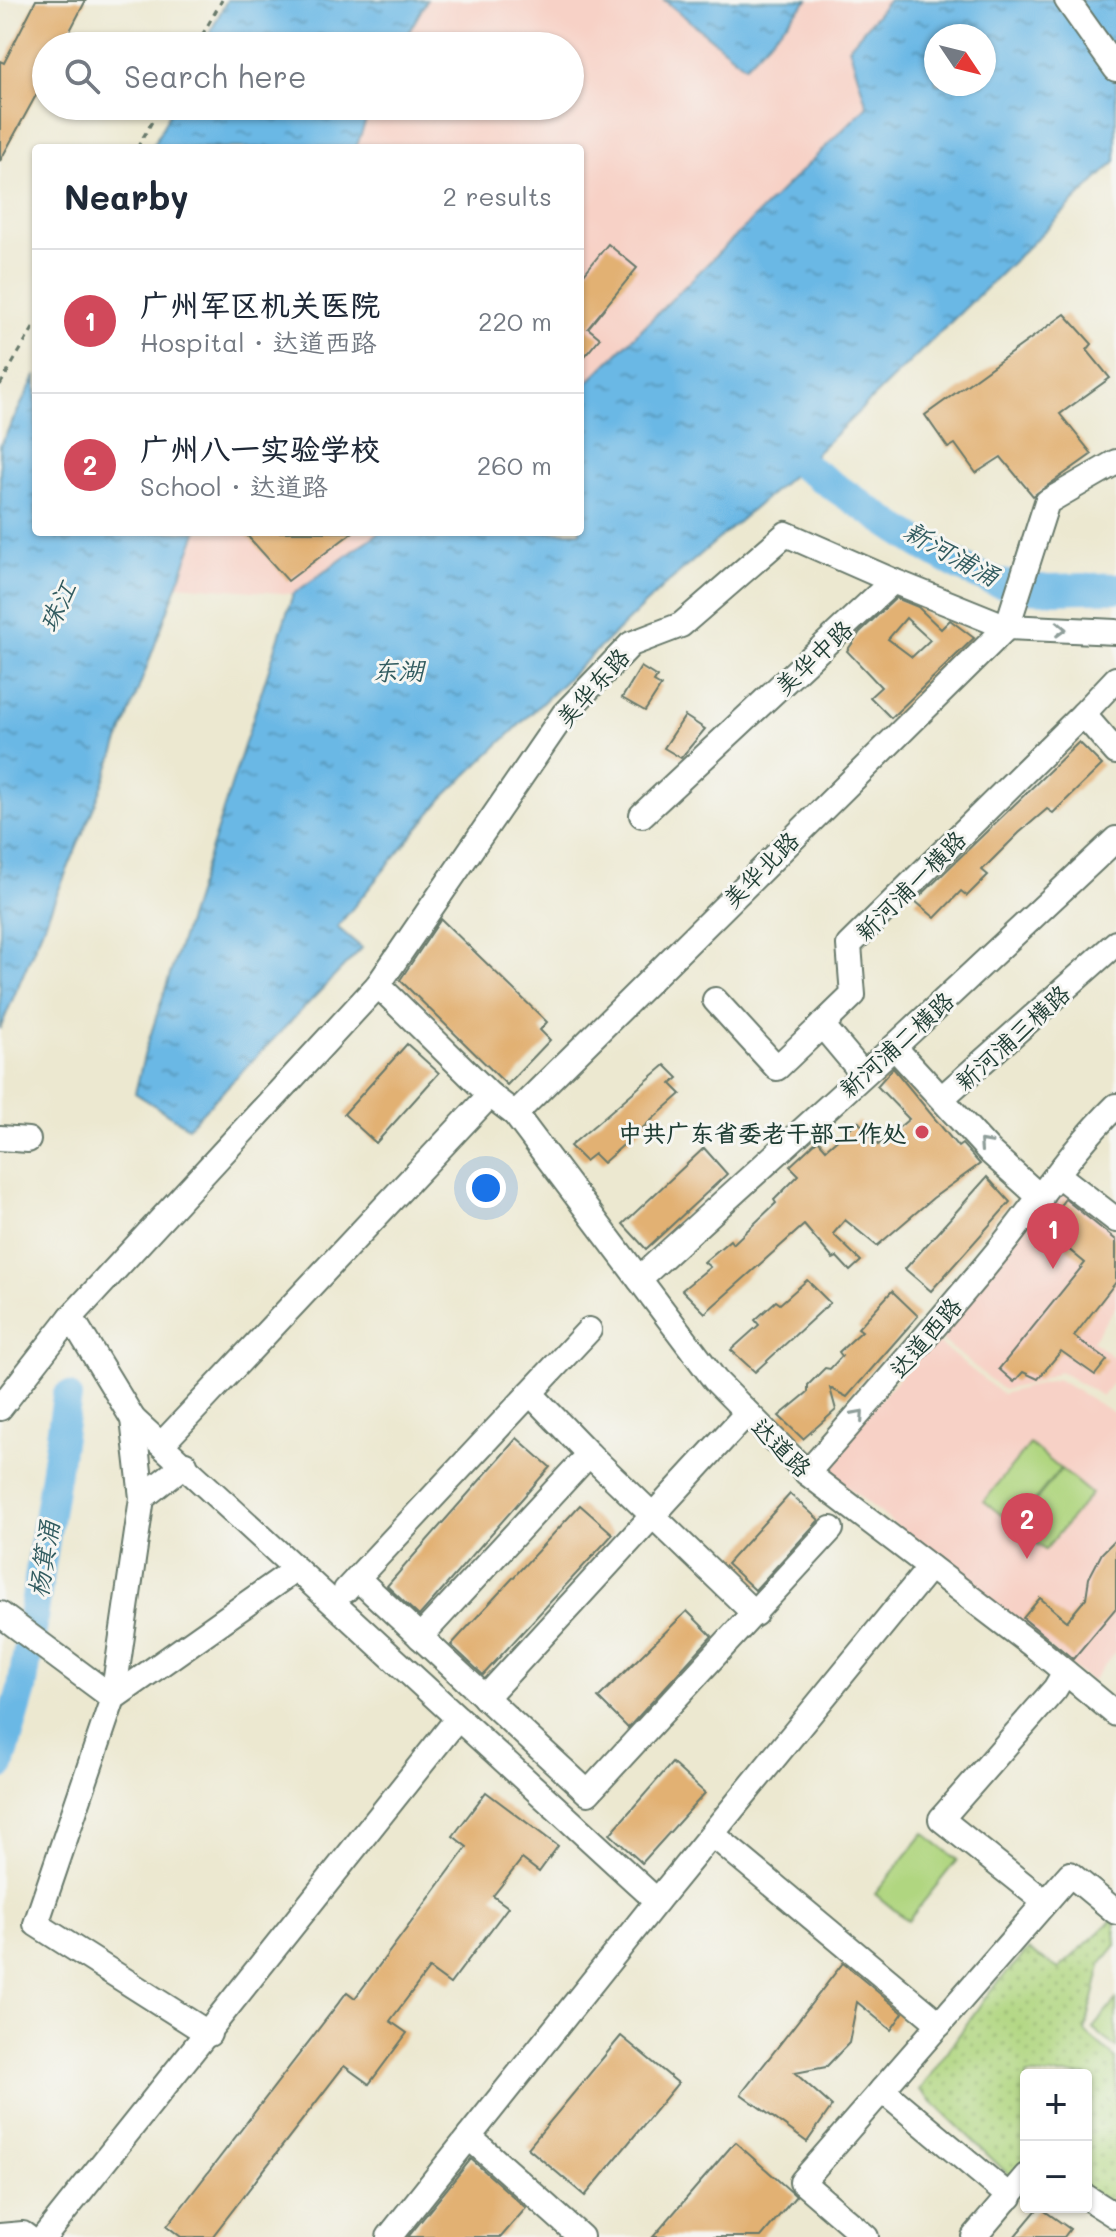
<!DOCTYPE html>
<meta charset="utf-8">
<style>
:root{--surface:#fff;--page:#f2f2f3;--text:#1f2937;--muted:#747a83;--line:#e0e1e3;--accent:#d1495b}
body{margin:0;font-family:Mali,"LXGW WenKai TC",sans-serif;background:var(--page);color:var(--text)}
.controls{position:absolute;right:24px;bottom:24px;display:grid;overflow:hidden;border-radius:8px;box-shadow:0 2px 6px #0004}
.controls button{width:72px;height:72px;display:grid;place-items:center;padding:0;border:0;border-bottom:2px solid var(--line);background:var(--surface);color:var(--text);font:40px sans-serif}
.compass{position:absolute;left:924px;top:24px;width:72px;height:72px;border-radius:50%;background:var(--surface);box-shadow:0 2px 6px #0004;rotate:125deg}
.you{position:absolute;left:486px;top:1188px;width:28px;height:28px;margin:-20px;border:6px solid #fff;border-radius:50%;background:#1a73e8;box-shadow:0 0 0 12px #1a73e833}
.badge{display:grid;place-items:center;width:52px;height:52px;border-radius:50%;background:var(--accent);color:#fff;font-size:26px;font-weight:700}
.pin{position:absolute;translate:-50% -66px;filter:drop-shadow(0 2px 4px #0008)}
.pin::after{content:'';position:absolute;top:42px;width:28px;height:24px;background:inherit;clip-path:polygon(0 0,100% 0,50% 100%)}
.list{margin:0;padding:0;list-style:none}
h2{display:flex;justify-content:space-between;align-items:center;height:104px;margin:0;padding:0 32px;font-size:34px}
h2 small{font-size:26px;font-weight:400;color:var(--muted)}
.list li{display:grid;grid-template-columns:52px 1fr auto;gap:24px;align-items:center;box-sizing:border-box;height:144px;padding:0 32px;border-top:2px solid var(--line)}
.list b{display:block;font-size:30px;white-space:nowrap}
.list p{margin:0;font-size:26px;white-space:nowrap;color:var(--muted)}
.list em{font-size:26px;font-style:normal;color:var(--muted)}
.icon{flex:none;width:44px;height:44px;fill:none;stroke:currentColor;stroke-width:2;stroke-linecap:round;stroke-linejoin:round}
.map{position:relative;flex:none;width:1116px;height:2237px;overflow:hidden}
.search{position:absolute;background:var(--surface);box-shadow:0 2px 6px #0004;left:32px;top:32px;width:552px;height:88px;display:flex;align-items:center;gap:20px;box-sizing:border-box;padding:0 28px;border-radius:44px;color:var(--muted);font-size:30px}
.panel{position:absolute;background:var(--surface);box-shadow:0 2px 6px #0004;left:32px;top:144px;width:552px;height:392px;border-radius:8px}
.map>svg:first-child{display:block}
</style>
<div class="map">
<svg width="1116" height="2237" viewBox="0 0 1116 2237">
<defs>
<pattern id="grass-dots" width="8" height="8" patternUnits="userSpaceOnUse" patternTransform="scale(2)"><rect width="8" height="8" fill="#b0d680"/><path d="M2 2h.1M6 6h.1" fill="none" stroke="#8faf6a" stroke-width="1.8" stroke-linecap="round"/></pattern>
<pattern id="water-ripples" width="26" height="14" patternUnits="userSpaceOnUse" patternTransform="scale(2)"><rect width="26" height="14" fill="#6bb8e5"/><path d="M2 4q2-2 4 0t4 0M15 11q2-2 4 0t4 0" fill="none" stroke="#5797ba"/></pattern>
</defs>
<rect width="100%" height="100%" fill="#f6f6f2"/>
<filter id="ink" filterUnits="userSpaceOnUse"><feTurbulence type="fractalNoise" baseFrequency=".0125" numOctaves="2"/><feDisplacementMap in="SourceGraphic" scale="16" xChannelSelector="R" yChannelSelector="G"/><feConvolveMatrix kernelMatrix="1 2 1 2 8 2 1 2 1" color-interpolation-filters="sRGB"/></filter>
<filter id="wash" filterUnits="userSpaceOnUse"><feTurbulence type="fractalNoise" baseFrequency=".006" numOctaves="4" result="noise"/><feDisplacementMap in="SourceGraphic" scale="32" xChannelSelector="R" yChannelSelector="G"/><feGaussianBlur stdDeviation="1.8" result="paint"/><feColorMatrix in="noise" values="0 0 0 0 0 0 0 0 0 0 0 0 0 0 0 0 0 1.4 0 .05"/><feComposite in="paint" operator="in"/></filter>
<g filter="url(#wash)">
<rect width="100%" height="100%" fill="#ece8d0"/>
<g fill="#f7d1c6">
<polygon points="427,0 889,0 849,47 867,106 580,390 580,148 356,148 371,106 570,106 570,46 401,46"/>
<polygon points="197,532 380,532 293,594 176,585"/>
<polygon points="1060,1184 1116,1232 1116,1306 1092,1341 1116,1359 1116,1378 1102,1396 1059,1371 1036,1382 1003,1390 936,1335"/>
<polygon points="933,1339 1002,1394 1057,1379 1116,1414 1116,1651 1091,1682 822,1466"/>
</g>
<polygon fill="url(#grass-dots)" stroke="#688a5a" stroke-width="2" points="1114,1918 1116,1945 1102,1962 1085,2032 1116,2059 1116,2206 1086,2188 1086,2075 1026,2075 1026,2165 1013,2179 920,2090 990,1991 1028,1950 1059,1969"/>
<g fill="#b0d680" stroke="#688a5a" stroke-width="2">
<polygon points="1030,1444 1060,1469 1014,1525 984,1501"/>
<polygon points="1061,1469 1091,1494 1045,1550 1015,1526"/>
<polygon points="924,1833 957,1860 908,1921 875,1894"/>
<polygon points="1116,2000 1116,2048 1093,2028"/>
</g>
<g fill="url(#water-ripples)" stroke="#457a8c" stroke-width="2" fill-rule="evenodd">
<polygon points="227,0 427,0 401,46 203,46"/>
<polygon points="664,0 808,0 745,66"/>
<path d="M889,0h227v161l-313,305 -139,120 -221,212 -106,129 25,21 -174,179 -53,-34 10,-41 148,-458 87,-62h200v-142l287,-284 -18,-59zM936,36h48v48h-48z"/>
<polygon points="173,106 371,106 356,148 152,148"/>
<polygon points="36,375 36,532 197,532 99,795 0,1029 0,446"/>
</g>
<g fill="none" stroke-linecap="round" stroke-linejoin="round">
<g stroke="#6bb8e5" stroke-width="30">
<path d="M803,466c55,35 131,93 190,115 39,14 83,5 123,7"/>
<polyline points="0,1765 22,1689 67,1397"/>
</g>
</g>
<g id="blocks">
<g fill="#e2b173" fill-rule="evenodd">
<polygon points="36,0 86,0 62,46 46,46 46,77 0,161 0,61 4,63"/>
<polygon points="608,244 637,268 588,328 600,338 580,362 580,279"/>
<polygon points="1065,314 1092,344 1087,350 1110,378 1060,414 1092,454 1033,496 1001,457 976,473 955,444 948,448 925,415"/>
<polygon points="244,532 353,532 288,581"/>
<path d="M896,598l22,9 23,22 9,-9 24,18 -83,80 -21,-21 11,-10 -34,-36 13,-19zM906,618l24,22 -18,17 -24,-18z"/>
<polygon points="641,667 657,677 654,682 661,686 645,711 622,698"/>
<polygon points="685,716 705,729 681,758 664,748"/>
<polygon points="1079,742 1102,765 1053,813 1047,809 1019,833 982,870 988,875 967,896 961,891 935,918 915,901"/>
<polygon points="441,919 547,1022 540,1030 550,1040 507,1085 400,980"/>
<polygon points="407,1044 439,1073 376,1143 344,1114"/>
<polygon points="665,1065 678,1078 671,1084 681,1094 603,1163 594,1154 585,1161 570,1146"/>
<polygon points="893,1068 958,1147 962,1144 980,1164 933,1198 877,1246 845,1220 833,1234 861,1261 850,1271 837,1257 833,1259 804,1225 705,1313 682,1290 710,1267 704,1262 730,1240 733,1244 776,1203 774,1200 799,1175 790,1166 818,1140 826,1149 858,1121 878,1145 909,1119 877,1086"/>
<polygon points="704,1148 727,1174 646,1249 623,1224"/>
<polygon points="987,1177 1010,1202 931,1291 905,1269"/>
<polygon points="1065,1199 1116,1240 1116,1282 1074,1336 1107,1360 1095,1375 1061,1351 1038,1379 1023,1372 1014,1382 999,1369 1085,1263 1043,1228"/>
<polygon points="807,1280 830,1303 755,1372 731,1350 759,1325 755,1320 776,1301 780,1304"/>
<polygon points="892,1291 918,1316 847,1397 830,1388 836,1410 803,1439 779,1416 808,1392 808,1385 825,1368 830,1369 842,1356 839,1352 862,1331 858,1328"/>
<polygon points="517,1438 550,1467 419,1616 387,1586"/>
<polygon points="790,1494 819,1520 755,1590 727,1564"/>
<polygon points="580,1505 613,1534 483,1675 451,1645"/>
<polygon points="1116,1539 1116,1608 1073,1659 1023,1618 1040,1598 1067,1621 1086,1598 1089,1578 1102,1553"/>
<polygon points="687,1611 712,1636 628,1728 598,1698"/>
<polygon points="672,1763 705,1793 642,1863 610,1834"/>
<polygon points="486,1792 558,1846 539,1872 522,1859 493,1896 508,1907 450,1984 429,1969 390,2021 407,2033 369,2084 344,2066 212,2237 181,2237 167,2226 347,1992 355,1998 467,1847 453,1836"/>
<polygon points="843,1963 903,2013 891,2030 857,2002 849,2043 826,2067 795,2073 832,2106 807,2142 741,2094"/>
<polygon points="621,2036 678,2083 585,2196 528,2148"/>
<polygon points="735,2142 796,2196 761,2237 653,2237"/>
<polygon points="471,2159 526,2208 501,2237 408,2237"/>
<polygon points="1039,2207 1070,2229 1064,2237 1014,2237"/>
</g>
</g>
</g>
<g filter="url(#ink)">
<use href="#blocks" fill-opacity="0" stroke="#67796b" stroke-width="2"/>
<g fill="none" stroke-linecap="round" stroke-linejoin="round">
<g stroke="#67796b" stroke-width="28">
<g id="minor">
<polyline points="1067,0 1116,69"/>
<polyline points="1116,679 1083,714 1116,752"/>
<polyline points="642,815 893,581 1007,627 1116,632"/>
<polyline points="378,985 490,1095"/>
<polyline points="715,1000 777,1068 822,1025"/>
<polyline points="894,1047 990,1152 1041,1198"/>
<polyline points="863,1074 822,1025 853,995 849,945 1083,714"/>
<polyline points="943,1097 1116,943"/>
<polyline points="515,1114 1007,627 1047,502 1116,462"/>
<polyline points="0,1138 28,1140"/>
<polyline points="1058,1175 1116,1220"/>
<polyline points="639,1279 894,1047 1116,839"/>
<polyline points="71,1317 133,1419 657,1901"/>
<polyline points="530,1393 589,1454 755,1614"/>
<polyline points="0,1408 71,1317 378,985 564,714 631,644 681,625 786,534 893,581"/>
<polyline points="133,1419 142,1498 113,1698 36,1924 209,2034"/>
<polyline points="162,1444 490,1095 515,1114 715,1380 807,1473 1035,1647 1116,1714"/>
<path d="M807,1473c66,-75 131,-149 194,-226 38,-47 72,-99 115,-141"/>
<polyline points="142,1498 185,1464"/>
<polyline points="357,1578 588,1793 831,1529"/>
<polyline points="346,1590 589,1330"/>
<polyline points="0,1614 113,1698 296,1569"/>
<polyline points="420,1637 589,1454"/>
<polyline points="485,1698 747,1413"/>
<polyline points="712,1834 940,2024"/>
<polyline points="1045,1902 941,1819 1055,1689 1065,1672"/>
<polyline points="882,2090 1010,2197"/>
<polyline points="469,2137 581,2237"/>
<polyline points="1086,2197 1116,2216"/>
<polyline points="0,2236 23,2234 27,2237"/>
<polyline points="44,2237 458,1718"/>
<polyline points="389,2237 657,1901 930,1567"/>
<polyline points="866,2237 802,2182 1070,1874 1116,1912"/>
<polyline points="974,2237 1026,2176"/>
</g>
</g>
<g stroke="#67796b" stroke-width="3" stroke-dasharray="6 6" stroke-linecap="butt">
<polyline points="196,46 222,0"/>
<polyline points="137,148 161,106"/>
<polyline points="0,385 36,323"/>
</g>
<use href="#minor" stroke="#fff" stroke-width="24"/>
</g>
<defs><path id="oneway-chevron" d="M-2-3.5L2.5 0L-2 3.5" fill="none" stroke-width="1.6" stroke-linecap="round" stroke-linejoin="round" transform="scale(2)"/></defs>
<g stroke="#8f9e9a">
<use href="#oneway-chevron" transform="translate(1061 629) rotate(2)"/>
<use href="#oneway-chevron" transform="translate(984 1144) rotate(-132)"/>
<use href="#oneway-chevron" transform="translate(859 1415) rotate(-49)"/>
</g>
</g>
<circle fill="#d1495b" stroke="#f6f6f2" stroke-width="3" cx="922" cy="1132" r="8"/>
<g text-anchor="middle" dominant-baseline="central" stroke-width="6" stroke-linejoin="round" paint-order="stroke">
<g font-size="24" fill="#1f3d34" stroke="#f6f6f2">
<text transform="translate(813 657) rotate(-43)">美华中路</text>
<text transform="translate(592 687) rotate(-48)">美华东路</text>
<text transform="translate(760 869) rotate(-45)">美华北路</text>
<text transform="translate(910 885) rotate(-45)">新河浦一横路</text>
<text transform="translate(1012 1037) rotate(-42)">新河浦三横路</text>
<text transform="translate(896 1044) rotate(-42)">新河浦二横路</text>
<text transform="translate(925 1337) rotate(-50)">达道西路</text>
<text transform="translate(782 1447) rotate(44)">达道路</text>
</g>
<g font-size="24" font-weight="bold" fill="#1f3d34" stroke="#f6f6f2" text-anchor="end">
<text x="906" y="1132">中共广东省委老干部工作处</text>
</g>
<g font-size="26" font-style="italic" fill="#325c60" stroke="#f6f6f2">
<text transform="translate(952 553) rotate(29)">新河浦涌</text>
<text transform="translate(57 606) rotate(-64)">珠江</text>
<text x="398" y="670">东湖</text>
<text transform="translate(43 1559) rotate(-81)">杨箕涌</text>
</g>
</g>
</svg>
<div class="controls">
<button>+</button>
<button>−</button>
</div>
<svg class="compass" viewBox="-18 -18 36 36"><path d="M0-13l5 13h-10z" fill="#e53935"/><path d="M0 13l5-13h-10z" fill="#747a83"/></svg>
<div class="you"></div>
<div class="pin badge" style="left:1053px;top:1269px">1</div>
<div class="pin badge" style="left:1027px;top:1559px">2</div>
<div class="search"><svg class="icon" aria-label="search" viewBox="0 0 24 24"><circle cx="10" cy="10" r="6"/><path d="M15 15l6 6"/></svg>Search here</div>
<section class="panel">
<h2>Nearby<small>2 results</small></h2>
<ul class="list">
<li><span class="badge">1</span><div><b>广州军区机关医院</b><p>Hospital · 达道西路</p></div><em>220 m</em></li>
<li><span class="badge">2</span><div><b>广州八一实验学校</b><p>School · 达道路</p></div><em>260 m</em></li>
</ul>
</section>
</div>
